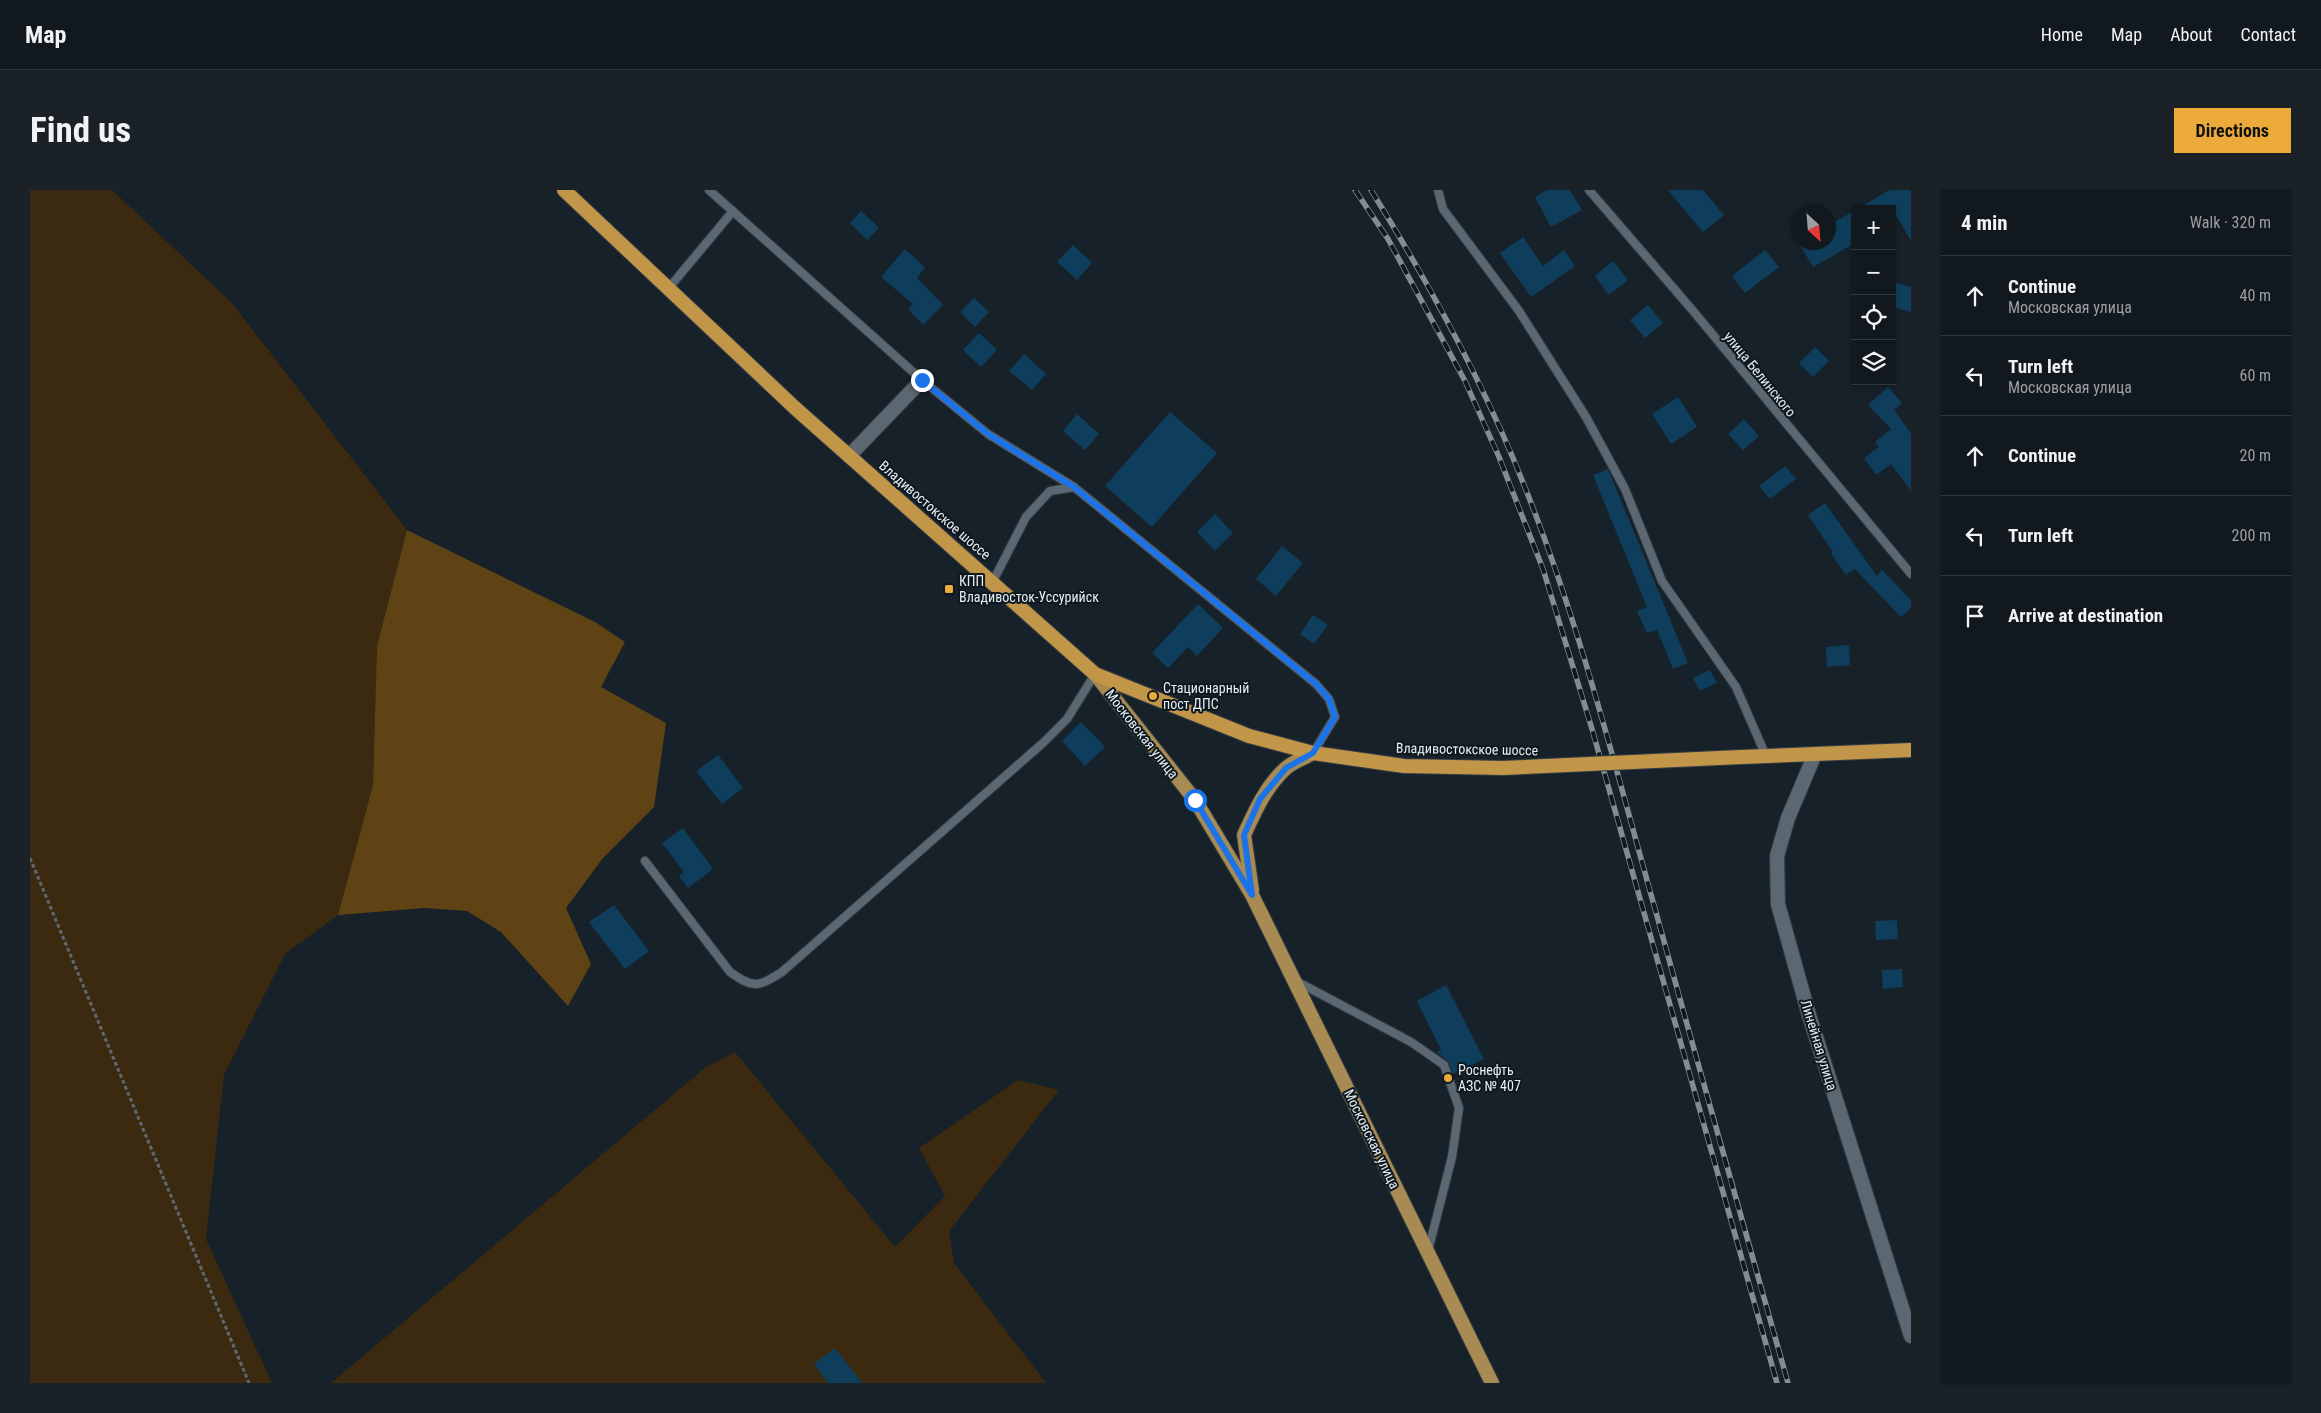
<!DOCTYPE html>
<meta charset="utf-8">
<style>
:root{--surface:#11191f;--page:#1a2228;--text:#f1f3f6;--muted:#9ca0a4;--line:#30383d;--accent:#ebaa39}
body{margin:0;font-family:"Roboto Condensed",sans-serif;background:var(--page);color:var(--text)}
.controls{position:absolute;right:15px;top:15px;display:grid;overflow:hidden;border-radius:0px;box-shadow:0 1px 4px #0004}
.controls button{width:45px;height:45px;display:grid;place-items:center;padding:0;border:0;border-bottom:1px solid var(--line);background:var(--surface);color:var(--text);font:25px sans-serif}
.compass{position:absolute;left:1761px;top:15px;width:45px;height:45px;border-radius:50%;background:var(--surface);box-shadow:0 1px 4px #0004;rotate:154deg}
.stop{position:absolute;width:15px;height:15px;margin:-11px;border:4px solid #1a73e8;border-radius:50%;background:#fff}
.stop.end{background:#1a73e8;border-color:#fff;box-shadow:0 1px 5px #0008}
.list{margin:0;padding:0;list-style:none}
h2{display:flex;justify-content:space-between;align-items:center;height:65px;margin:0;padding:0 20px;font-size:21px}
h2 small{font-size:16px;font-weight:400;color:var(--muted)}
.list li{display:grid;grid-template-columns:32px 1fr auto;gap:15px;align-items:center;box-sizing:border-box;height:80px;padding:0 20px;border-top:1px solid var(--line)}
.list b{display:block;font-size:19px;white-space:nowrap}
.list p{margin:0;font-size:16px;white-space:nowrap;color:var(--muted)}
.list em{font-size:16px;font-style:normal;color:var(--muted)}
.icon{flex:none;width:28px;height:28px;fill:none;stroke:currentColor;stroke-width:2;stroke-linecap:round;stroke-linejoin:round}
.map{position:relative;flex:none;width:1881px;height:1193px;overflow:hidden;border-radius:0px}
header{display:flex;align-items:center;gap:30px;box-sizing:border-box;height:70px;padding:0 25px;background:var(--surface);border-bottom:1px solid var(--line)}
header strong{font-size:24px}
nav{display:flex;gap:28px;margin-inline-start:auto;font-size:18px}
.intro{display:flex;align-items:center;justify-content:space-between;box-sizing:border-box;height:120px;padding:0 30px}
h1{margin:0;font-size:35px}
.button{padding:12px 22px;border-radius:0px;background:var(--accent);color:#111;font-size:18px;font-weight:700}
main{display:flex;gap:30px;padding:0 30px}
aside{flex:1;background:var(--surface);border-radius:0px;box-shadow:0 1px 4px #0004}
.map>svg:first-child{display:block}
</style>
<header>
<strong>Map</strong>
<nav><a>Home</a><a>Map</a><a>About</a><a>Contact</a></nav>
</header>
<div class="intro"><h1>Find us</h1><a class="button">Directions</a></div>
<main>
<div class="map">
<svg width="1881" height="1193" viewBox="0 0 1881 1193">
<rect width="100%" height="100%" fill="#172129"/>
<g fill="#3b2a10">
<polygon points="0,0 82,0 202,113 377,340 347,456 343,595 308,725 255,764 194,885 176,1049 242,1193 0,1193"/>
<polygon points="705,862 865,1057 915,1006 889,958 988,890 1029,900 919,1041 924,1073 1016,1193 301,1193 676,877"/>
</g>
<polygon fill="#5f4315" points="377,340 565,432 595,452 571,497 636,533 624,617 573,668 536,718 561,774 538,816 471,742 437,721 394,718 308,725 343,595 347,456"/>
<g fill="#0f3e5c">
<polygon points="1517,0 1540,0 1552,20 1521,37 1505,7"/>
<polygon points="1638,0 1673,0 1694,25 1673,42"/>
<polygon points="1859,0 1881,0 1881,51 1867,27 1862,30 1862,19 1828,19"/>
<polygon points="1825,20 1825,53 1783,77 1768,52 1798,52 1798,36"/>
<polygon points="831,21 849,38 837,50 820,33"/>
<polygon points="1493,47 1513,76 1534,60 1545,76 1501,107 1470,63"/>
<polygon points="1043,55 1062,73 1047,90 1027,72"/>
<polygon points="875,59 895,77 887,88 913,115 893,135 878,119 883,114 851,87"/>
<polygon points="1735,60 1749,77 1715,103 1702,86"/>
<polygon points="1583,71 1598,90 1579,105 1565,86"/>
<polygon points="1862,92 1881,97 1881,122 1862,117"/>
<polygon points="944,108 959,122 945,137 930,122"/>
<polygon points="1618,115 1633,133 1615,148 1600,130"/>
<polygon points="949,143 967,160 951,177 933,160"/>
<polygon points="1785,157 1799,171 1783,187 1769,173"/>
<polygon points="994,164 1016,184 1002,200 979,181"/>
<polygon points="1858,197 1872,213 1864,220 1881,243 1881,301 1861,274 1846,285 1834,268 1849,257 1845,252 1861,239 1838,215"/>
<polygon points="1648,207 1667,237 1641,254 1622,224"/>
<polygon points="1140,222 1187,263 1122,337 1075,296"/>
<polygon points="1047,224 1069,244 1055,260 1033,241"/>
<polygon points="1714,229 1729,246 1713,260 1698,244"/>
<polygon points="1755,276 1766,289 1740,309 1729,296"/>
<polygon points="1578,279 1658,473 1643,479 1627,440 1617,443 1607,421 1617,417 1563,285"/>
<polygon points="1795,313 1847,386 1852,380 1881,410 1881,418 1871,427 1825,379 1816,385 1801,363 1803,362 1778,325"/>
<polygon points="1185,324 1203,343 1185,361 1167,342"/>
<polygon points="1252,356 1273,373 1246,406 1226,389"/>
<polygon points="1168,414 1193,438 1167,466 1158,457 1138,478 1122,463"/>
<polygon points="1283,425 1298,435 1284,454 1270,444"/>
<polygon points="1819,455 1820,475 1797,477 1796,457"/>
<polygon points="1680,480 1687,493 1670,501 1663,488"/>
<polygon points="1051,532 1075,557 1055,576 1032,551"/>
<polygon points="688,565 713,598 692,614 666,581"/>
<polygon points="653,638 683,679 658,698 649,686 654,682 632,653"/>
<polygon points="584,715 619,761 595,779 559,732"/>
<polygon points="1867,730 1868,749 1846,750 1845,731"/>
<polygon points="1872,779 1873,797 1853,799 1852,780"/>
<polygon points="1416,795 1454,869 1423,884 1418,871 1406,862 1411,860 1387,811"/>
<polygon points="805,1158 832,1193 798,1193 784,1174"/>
</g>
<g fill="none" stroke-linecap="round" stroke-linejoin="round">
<g stroke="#363d43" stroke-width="10">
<g id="service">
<polyline points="679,0 892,190 958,244 1044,297 1286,494 1299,509 1305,527 1283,563"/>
<polyline points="1408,0 1413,19 1489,121 1556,227 1595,299 1632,391 1706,497 1736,566"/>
<polyline points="1559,0 1664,122 1881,384"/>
<polyline points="638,99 703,21"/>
<polyline points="962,393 996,327 1020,301 1044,297"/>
<path d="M615,671l85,111c24,17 28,15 52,0l262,-230 23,-23 28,-45"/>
<polyline points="1266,791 1381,852 1414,875 1429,918 1422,967 1398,1061"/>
</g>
</g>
<g stroke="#363d43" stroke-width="16">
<g id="minor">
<polyline points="819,266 892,190"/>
<polyline points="1785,564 1758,628 1747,666 1748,714 1779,825 1881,1146"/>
</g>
</g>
<g stroke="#363d43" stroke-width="16">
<g id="primary">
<polyline points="1065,484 1165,610 1222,705 1462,1193"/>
<path d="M1222,700l-8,-55c11,-24 22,-49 42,-67 7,-6 18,-10 27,-15"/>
</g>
</g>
<g stroke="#363d43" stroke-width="16">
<g id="trunk">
<polyline points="534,0 765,218 1065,484 1219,546 1283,563 1374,576 1473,578"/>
<polyline points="1711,567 1881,560"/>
</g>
</g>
<polyline stroke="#5e676e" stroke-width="3" stroke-dasharray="4 2.5" stroke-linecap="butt" points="0,668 219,1193"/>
<use href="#service" stroke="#5c6871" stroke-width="8"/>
<use href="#minor" stroke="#5c6871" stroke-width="14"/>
<use href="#primary" stroke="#a88a53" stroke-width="14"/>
<use href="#trunk" stroke="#c29649" stroke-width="14"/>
<g stroke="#848c93" stroke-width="5.5">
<g id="rail">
<polyline points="1325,0 1358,49 1435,191 1469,267 1513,379 1562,539 1747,1193"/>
<path d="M1341,0c59,95 114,195 155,300 55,138 91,284 131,426 43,156 87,312 131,467"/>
</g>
</g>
<use href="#rail" stroke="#0e181f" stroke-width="4" stroke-dasharray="11" stroke-linecap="butt"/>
<g stroke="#363d43" stroke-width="16" stroke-linecap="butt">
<polyline id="trunk-bridge" points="1473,578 1711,567"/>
</g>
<use href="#trunk-bridge" stroke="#c29649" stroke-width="14"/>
</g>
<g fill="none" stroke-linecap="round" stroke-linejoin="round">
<polyline stroke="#1a73e8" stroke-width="6" points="892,190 958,244 1044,297 1286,494 1299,509 1305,527 1283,563 1256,578 1230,609 1214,645 1222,705 1165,610"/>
</g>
<g fill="#ebaa39" stroke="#0e181f" stroke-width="2">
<rect x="914" y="394" width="10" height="10" rx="2.5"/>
<circle cx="1123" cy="506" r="5"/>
<circle cx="1418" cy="888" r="5"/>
</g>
<g text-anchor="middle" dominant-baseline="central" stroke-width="4" stroke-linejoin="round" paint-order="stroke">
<g font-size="14" fill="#e7eef3" stroke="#0e181f">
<text transform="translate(1730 184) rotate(51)">улица Белинского</text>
<text transform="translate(905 320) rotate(41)">Владивостокское шоссе</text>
<text transform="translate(1112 544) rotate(52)">Московская улица</text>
<text transform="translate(1437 559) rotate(1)">Владивостокское шоссе</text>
<text transform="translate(1789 855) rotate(73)">Линейная улица</text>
<text transform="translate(1342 949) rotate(64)">Московская улица</text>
</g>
<g font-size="14" fill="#e7eef3" stroke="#0e181f" text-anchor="start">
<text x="929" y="391">КПП<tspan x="929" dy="16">Владивосток-Уссурийск</tspan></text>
<text x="1133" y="498">Стационарный<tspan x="1133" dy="16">пост ДПС</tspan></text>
<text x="1428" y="880">Роснефть<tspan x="1428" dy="16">АЗС № 407</tspan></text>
</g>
</g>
</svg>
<div class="controls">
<button>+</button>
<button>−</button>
<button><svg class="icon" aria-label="locate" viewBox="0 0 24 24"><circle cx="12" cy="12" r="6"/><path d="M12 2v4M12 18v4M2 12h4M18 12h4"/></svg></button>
<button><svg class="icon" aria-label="layers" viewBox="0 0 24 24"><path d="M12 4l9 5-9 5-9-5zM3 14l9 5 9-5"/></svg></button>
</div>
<svg class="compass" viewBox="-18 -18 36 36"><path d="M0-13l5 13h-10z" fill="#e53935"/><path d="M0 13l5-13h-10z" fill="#9ca0a4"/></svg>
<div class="stop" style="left:1165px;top:610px"></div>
<div class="stop end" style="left:892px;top:190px"></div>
</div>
<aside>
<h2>4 min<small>Walk · 320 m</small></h2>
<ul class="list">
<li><svg class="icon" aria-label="ahead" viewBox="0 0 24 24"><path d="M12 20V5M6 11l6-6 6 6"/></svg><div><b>Continue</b><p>Московская улица</p></div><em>40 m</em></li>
<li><svg class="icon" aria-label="left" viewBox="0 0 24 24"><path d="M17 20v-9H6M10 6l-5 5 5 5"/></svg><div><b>Turn left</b><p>Московская улица</p></div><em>60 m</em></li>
<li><svg class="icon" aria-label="ahead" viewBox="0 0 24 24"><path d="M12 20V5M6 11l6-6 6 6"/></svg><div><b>Continue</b></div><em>20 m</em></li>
<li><svg class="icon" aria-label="left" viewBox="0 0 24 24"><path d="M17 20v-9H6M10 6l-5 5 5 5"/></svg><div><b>Turn left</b></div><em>200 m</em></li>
<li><svg class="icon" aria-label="arrive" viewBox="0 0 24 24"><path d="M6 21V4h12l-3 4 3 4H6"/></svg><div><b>Arrive at destination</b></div></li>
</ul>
</aside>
</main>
